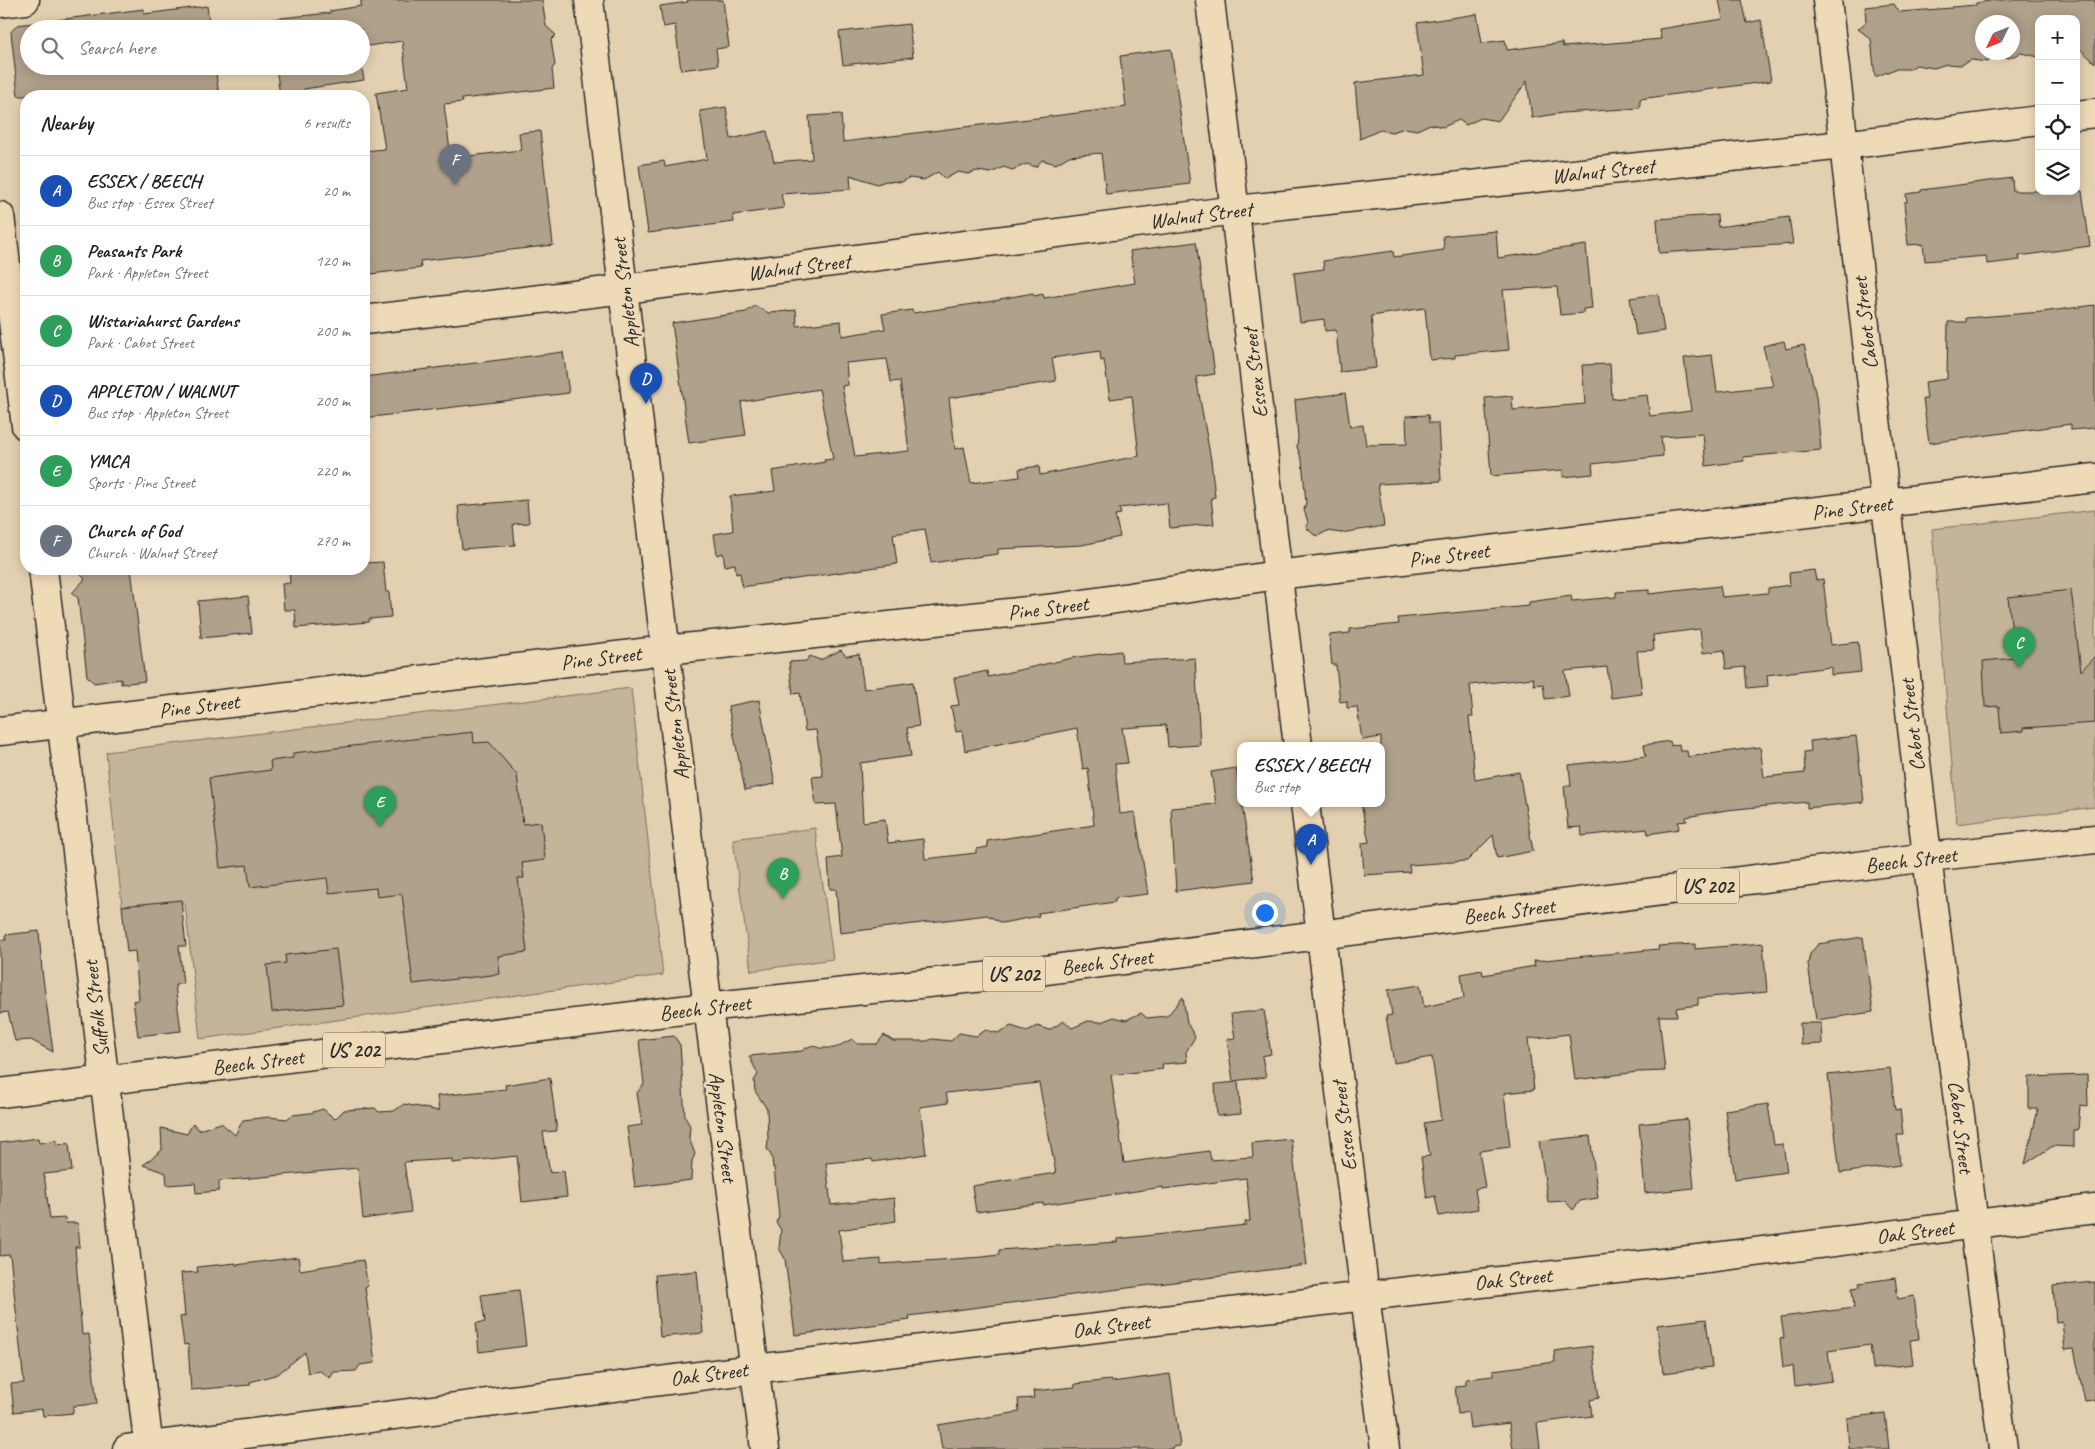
<!DOCTYPE html>
<meta charset="utf-8">
<style>
:root{--surface:#fff;--page:#f6f6f6;--text:#202124;--muted:#757577;--line:#e0e0e0;--accent:#111827}
body{margin:0;font-family:Caveat,sans-serif;background:var(--page);color:var(--text)}
.controls{position:absolute;right:15px;top:15px;display:grid;overflow:hidden;border-radius:10px;box-shadow:0 2px 12px #0003}
.controls button{width:45px;height:45px;display:grid;place-items:center;padding:0;border:0;border-bottom:1px solid var(--line);background:var(--surface);color:var(--text);font:25px sans-serif}
.compass{position:absolute;left:1975px;top:15px;width:45px;height:45px;border-radius:50%;background:var(--surface);box-shadow:0 2px 12px #0003;rotate:227deg}
.you{position:absolute;left:1264px;top:912px;width:18px;height:18px;margin:-12px;border:4px solid #fff;border-radius:50%;background:#1a73e8;box-shadow:0 0 0 8px #1a73e833}
.badge{display:grid;place-items:center;width:32px;height:32px;border-radius:50%;background:var(--accent);color:#fff;font-size:16px;font-weight:700}
.pin{position:absolute;translate:-50% -41px;filter:drop-shadow(0 1px 2px #0008)}
.pin::after{content:'';position:absolute;top:26px;width:18px;height:15px;background:inherit;clip-path:polygon(0 0,100% 0,50% 100%)}
.popup{position:absolute;left:1237px;top:742px;width:148px;height:65px;box-sizing:border-box;display:grid;place-content:center;border-radius:10px;background:var(--surface);filter:drop-shadow(0 1px 4px #0005);font-size:16px;white-space:nowrap;color:var(--muted)}
.popup b{font-size:19px;color:var(--text)}
.popup::after{content:'';position:absolute;left:50%;top:100%;margin-left:-10px;border:10px solid transparent;border-top-color:var(--surface)}
.list{margin:0;padding:0;list-style:none}
h2{display:flex;justify-content:space-between;align-items:center;height:65px;margin:0;padding:0 20px;font-size:21px}
h2 small{font-size:16px;font-weight:400;color:var(--muted)}
.list li{display:grid;grid-template-columns:32px 1fr auto;gap:15px;align-items:center;box-sizing:border-box;height:70px;padding:0 20px;border-top:1px solid var(--line)}
.list b{display:block;font-size:19px;white-space:nowrap}
.list p{margin:0;font-size:16px;white-space:nowrap;color:var(--muted)}
.list em{font-size:16px;font-style:normal;color:var(--muted)}
.icon{flex:none;width:28px;height:28px;fill:none;stroke:currentColor;stroke-width:2;stroke-linecap:round;stroke-linejoin:round}
.map{position:relative;flex:none;width:2095px;height:1449px;overflow:hidden}
.search{position:absolute;background:var(--surface);box-shadow:0 2px 12px #0003;left:20px;top:20px;width:350px;height:55px;display:flex;align-items:center;gap:12px;box-sizing:border-box;padding:0 18px;border-radius:28px;color:var(--muted);font-size:19px}
.panel{position:absolute;background:var(--surface);box-shadow:0 2px 12px #0003;left:20px;top:90px;width:350px;height:485px;border-radius:20px}
.map>svg:first-child{display:block}
</style>
<div class="map">
<svg width="2095" height="1449" viewBox="0 0 2095 1449">
<rect width="100%" height="100%" fill="#e3d0b0"/>
<filter id="ink" filterUnits="userSpaceOnUse"><feTurbulence type="fractalNoise" baseFrequency=".02" numOctaves="2"/><feDisplacementMap in="SourceGraphic" scale="10" xChannelSelector="R" yChannelSelector="G"/><feConvolveMatrix kernelMatrix="1 2 1 2 8 2 1 2 1" color-interpolation-filters="sRGB"/></filter>
<g filter="url(#ink)">
<g fill="#c4b499" stroke="#787062">
<polygon points="2095,510 2095,807 1957,824 1932,529"/>
<polygon points="631,688 663,975 200,1039 185,903 122,906 106,752"/>
<polygon points="815,828 833,959 751,971 733,839"/>
</g>
<g fill="#b0a18b" stroke="#2b2b2b" fill-rule="evenodd">
<polygon points="361,0 542,0 546,26 556,35 551,40 555,65 552,69 554,88 462,99 463,102 444,104 451,158 521,150 519,133 540,131 553,245 420,261 421,268 371,274 364,212 364,151 385,149 376,93 408,88 402,41 361,47 361,29 272,29 271,19 330,13 330,11 361,6"/>
<polygon points="687,0 723,0 729,47 716,49 718,65 681,70 675,25 663,27 660,6 688,2"/>
<polygon points="1719,0 1742,0 1747,23 1761,20 1771,81 1640,99 1640,108 1562,113 1532,118 1527,81 1498,121 1481,118 1466,125 1459,120 1443,127 1430,124 1417,130 1405,128 1392,132 1380,130 1360,139 1355,83 1424,75 1417,23 1477,14 1482,43 1505,40 1507,50 1562,43 1563,47 1661,39 1659,29 1723,19"/>
<path d="M1996,0h99v63l-19,-18v-26h-37v38l-18,-4 -12,5 -15,-4 -6,8 -17,-2 -10,5 -14,-1 -13,4 -18,-3 -6,4h-15l-20,8 -4,-38 -13,-10 8,-7 -1,-15 29,-3 5,8 53,-4v-1l24,-2v-2zM1982,22h30v30h-30z"/>
<polygon points="207,6 210,29 29,29 29,66 215,66 219,96 18,96 11,32 17,25 144,9 144,14"/>
<polygon points="909,24 913,57 843,65 839,32"/>
<polygon points="1171,49 1190,184 1106,194 1101,153 1069,156 1056,164 1042,160 1036,167 1027,164 1012,170 1004,167 991,173 977,171 968,174 958,172 945,179 938,172 924,180 909,178 902,182 886,181 877,184 850,175 851,189 781,194 784,208 733,215 734,222 648,233 639,165 664,161 665,167 707,159 700,111 726,107 731,139 767,131 774,162 812,159 809,116 841,114 843,142 1126,107 1120,56"/>
<polygon points="361,63 364,80 304,89 305,96 280,96 276,66 361,66"/>
<polygon points="2012,178 2013,191 2082,191 2090,246 2019,256 2020,260 1987,264 1986,256 1925,261 1923,244 1908,245 1904,202 1907,202 1906,194 1921,192 1921,190"/>
<polygon points="1717,215 1718,227 1789,217 1793,244 1659,253 1657,219"/>
<polygon points="1496,231 1498,258 1586,245 1592,308 1583,309 1583,313 1560,315 1557,287 1503,290 1509,350 1455,355 1455,358 1430,360 1425,308 1371,316 1376,368 1340,372 1336,330 1325,331 1324,319 1300,322 1294,273 1324,269 1323,261 1393,251 1394,257 1444,250 1443,236"/>
<path d="M1196,242l19,132 -19,3 15,83 4,37 -4,1 3,26 -44,4 -3,-25 -48,5 2,6 -6,1 5,22 -38,8 -84,4v5l-67,9 -6,-34 -32,5 4,30 -155,23 -2,-14 -4,1 -1,-10 -10,2 -2,-13 -6,2 -3,-21 19,-3 -3,-35 45,-5 -3,-20 53,-9 -1,-2 9,-1 -14,-70 -78,13 5,33 -57,8 -17,-120 74,-11 9,-6 14,7 27,-3 1,16 44,-5 1,15 43,-7 -3,-15 30,-4 1,3 87,-13v-1l33,-6 1,3 9,-2 1,4 91,-15 -5,-32zM1100,351l1,10 3,-1 6,39 22,-3 7,60 -99,19 -1,-9 -20,3 1,8 -49,6 -7,-36 -9,2 -6,-51 107,-17 -4,-23zM887,359l4,23 9,-1 9,70 -54,6 -13,-71 6,-1 -2,-22z"/>
<polygon points="1658,294 1664,331 1636,335 1630,298"/>
<polygon points="2095,305 2095,428 2071,430 2071,424 1929,443 1923,399 1927,399 1925,382 1947,379 1948,322 1966,322 1966,318 2042,312"/>
<polygon points="1784,341 1786,349 1804,345 1816,396 1821,450 1743,457 1744,461 1706,466 1703,434 1661,437 1663,456 1592,464 1593,474 1563,477 1563,470 1491,476 1485,398 1512,396 1513,410 1585,404 1582,365 1610,364 1612,399 1647,395 1650,416 1691,411 1684,358 1712,355 1717,392 1773,386 1763,346"/>
<polygon points="563,352 569,393 364,418 364,377"/>
<polygon points="1345,393 1350,427 1363,425 1366,445 1407,444 1406,416 1428,415 1429,423 1438,423 1441,481 1378,484 1384,526 1341,533 1327,531 1318,536 1313,534 1306,527 1308,522 1304,510 1306,502 1302,460 1297,447 1298,437 1295,400"/>
<polygon points="527,500 529,523 513,524 515,545 462,549 458,506"/>
<polygon points="383,562 386,592 389,592 391,617 369,619 369,622 296,628 295,610 284,610 282,584 290,583 289,569 364,569 364,563"/>
<polygon points="75,569 110,569 110,572 131,569 145,681 121,684 121,679 94,683 87,676 78,598 72,593 85,579"/>
<polygon points="1814,570 1816,580 1823,579 1831,645 1858,642 1861,672 1831,675 1831,667 1767,675 1768,686 1747,688 1745,667 1726,669 1724,650 1703,653 1700,629 1653,635 1654,650 1637,651 1642,694 1611,698 1607,667 1565,671 1569,696 1545,699 1543,684 1534,685 1533,678 1470,685 1473,717 1469,717 1475,780 1519,772 1533,851 1497,858 1493,835 1467,861 1409,865 1410,872 1364,875 1362,843 1369,842 1361,804 1381,804 1381,737 1362,740 1357,707 1347,708 1347,701 1340,702 1336,665 1332,665 1329,635 1350,633 1350,629 1399,624 1398,618 1529,606 1529,602 1571,596 1572,601 1616,597 1616,592 1649,590 1649,594 1720,586 1722,597 1768,593 1768,588 1790,585 1789,573"/>
<polygon points="2071,590 2081,671 2095,656 2095,723 2023,728 2024,731 2001,733 1999,706 1985,707 1983,661 2015,658 2008,597"/>
<polygon points="248,596 252,633 201,638 198,601"/>
<polygon points="841,650 846,656 859,654 864,689 913,682 919,726 907,728 911,756 860,763 863,822 885,819 888,843 923,839 925,859 976,853 976,849 988,847 987,841 1094,825 1088,768 1083,769 1077,728 965,751 962,731 956,732 951,706 959,705 954,678 987,671 988,677 1072,658 1121,651 1122,662 1195,658 1200,745 1168,747 1166,725 1122,728 1128,763 1115,764 1120,814 1135,812 1148,894 1115,898 1115,902 1038,913 1039,916 1002,923 987,915 840,933 836,889 830,889 828,859 842,857 836,804 816,805 812,777 823,776 816,730 805,731 800,693 793,694 789,662 806,661 810,656 820,660"/>
<polygon points="759,700 775,784 745,790 728,706"/>
<polygon points="473,732 474,743 489,742 517,775 523,824 541,822 545,860 522,863 524,878 518,878 527,952 498,956 500,974 413,984 402,894 377,897 376,888 329,893 327,878 250,887 247,865 220,868 209,778 271,770 270,761 293,758 293,753"/>
<polygon points="1856,736 1864,802 1807,808 1807,802 1727,810 1686,817 1687,821 1678,822 1679,829 1648,834 1647,829 1582,836 1581,827 1568,828 1564,786 1571,786 1569,765 1646,756 1644,745 1670,741 1671,746 1679,744 1680,751 1687,751 1688,757 1760,747 1764,777 1805,773 1804,752 1811,751 1810,741"/>
<polygon points="1236,768 1254,881 1176,891 1171,808 1216,804 1211,772"/>
<polygon points="181,900 186,946 179,946 183,984 175,985 181,1031 138,1036 133,1001 139,1000 135,951 127,952 122,906"/>
<polygon points="39,931 42,971 53,1052 31,1040 15,1041 8,1012 0,1013 0,940 6,940 5,935"/>
<polygon points="1863,937 1873,1012 1816,1020 1808,964 1810,954 1818,944"/>
<polygon points="1763,943 1767,992 1698,998 1698,1005 1676,1008 1677,1016 1659,1016 1665,1071 1638,1072 1575,1080 1569,1034 1528,1039 1534,1090 1504,1093 1510,1147 1479,1151 1485,1187 1475,1189 1478,1209 1439,1216 1435,1196 1427,1198 1421,1157 1430,1156 1424,1123 1441,1120 1432,1057 1394,1063 1386,1016 1392,1015 1388,990 1420,985 1424,1007 1464,998 1461,974 1482,970 1483,975 1535,966 1534,961 1659,949 1658,946 1695,944 1695,949"/>
<polygon points="336,949 343,1005 272,1012 267,965 286,963 285,955"/>
<path d="M1183,997l4,26 8,14 -9,15 1,10 -25,2 1,5 -52,6 13,88 85,-12 2,9 42,-3 -1,-14 39,-4 16,126 -398,51 1,4 -115,15 -10,-76 -6,-11 2,-18 -5,-8 3,-5 -5,-50 -1,1 -1,-11 -5,-8 1,-9 -1,-31 -12,-18 -1,-10 4,-7 -9,-18 53,-5 4,-3 7,-3 6,3h16l17,-9 6,5h19l7,-9 9,6h34l5,-2 19,2 8,-8 17,3 10,-6 12,3 13,-7 16,5 10,-5 12,4 15,-9 8,7 16,-7 13,1 13,-5 12,3 15,-7 6,5 20,-2zM1039,1083l17,90 -84,13 4,26 67,-9v2l120,-18v2l83,-11 4,43 -5,1 1,3 -129,14v3l-118,8v5l-16,2 -102,7v-5l-38,3 -4,-32 57,-9 -2,-23 -63,7 -5,-42 46,-4 1,3 53,-8 -6,-47 28,-4 -2,-10z"/>
<polygon points="1264,1010 1271,1054 1262,1056 1266,1077 1233,1081 1227,1039 1235,1038 1231,1014"/>
<polygon points="1800,1023 1821,1023 1822,1044 1801,1045"/>
<polygon points="674,1036 680,1045 685,1117 690,1126 689,1138 695,1154 692,1161 691,1180 635,1187 627,1127 642,1125 637,1093 644,1084 639,1040"/>
<polygon points="1890,1068 1895,1110 1900,1109 1903,1134 1897,1134 1900,1165 1840,1173 1828,1075"/>
<polygon points="2087,1075 2088,1106 2080,1105 2078,1130 2074,1130 2074,1147 2053,1146 2025,1164 2038,1109 2029,1109 2029,1077"/>
<polygon points="550,1078 557,1131 543,1132 550,1173 564,1171 567,1197 522,1202 517,1156 452,1163 452,1159 404,1162 411,1212 363,1219 358,1168 219,1181 219,1191 196,1193 195,1183 167,1185 166,1173 143,1165 162,1150 161,1128 187,1134 193,1123 199,1130 221,1123 235,1135 243,1120 269,1117 287,1119 292,1115 310,1113 323,1109 335,1119 344,1110 375,1108 379,1112 394,1111 404,1104 439,1111 437,1096 506,1089 505,1085"/>
<polygon points="1238,1082 1241,1114 1217,1116 1215,1084"/>
<polygon points="1768,1104 1774,1145 1783,1144 1787,1172 1735,1179 1725,1110"/>
<polygon points="1687,1119 1694,1188 1645,1193 1639,1124"/>
<polygon points="1590,1136 1598,1198 1580,1201 1573,1210 1565,1201 1548,1202 1539,1141"/>
<polygon points="38,1138 39,1143 57,1140 57,1145 69,1143 72,1171 44,1174 50,1219 65,1218 66,1223 78,1223 80,1247 75,1247 82,1335 89,1334 97,1404 73,1406 73,1413 43,1416 42,1409 14,1412 11,1384 24,1383 10,1255 0,1256 0,1143"/>
<polygon points="298,1257 300,1270 363,1260 368,1286 365,1287 375,1363 360,1365 356,1371 334,1372 330,1378 320,1371 308,1373 305,1352 278,1374 250,1382 250,1385 191,1390 188,1344 184,1345 180,1317 185,1316 181,1273 198,1272 197,1267 236,1263 236,1265"/>
<polygon points="697,1271 703,1333 660,1337 655,1275"/>
<polygon points="1895,1278 1898,1299 1914,1296 1919,1339 1910,1340 1913,1364 1873,1369 1870,1345 1828,1351 1832,1381 1795,1386 1793,1366 1783,1367 1780,1339 1784,1338 1781,1317 1854,1308 1852,1288 1860,1287 1859,1283"/>
<polygon points="2095,1282 2095,1401 2085,1402 2074,1349 2065,1350 2062,1321 2056,1322 2053,1286"/>
<polygon points="519,1290 526,1346 479,1352 476,1323 485,1322 481,1295"/>
<polygon points="1706,1319 1712,1367 1663,1373 1657,1325"/>
<polygon points="1592,1346 1599,1398 1590,1400 1592,1416 1537,1423 1540,1449 1513,1449 1509,1423 1470,1428 1468,1412 1458,1414 1455,1386 1466,1385 1466,1379 1493,1376 1493,1370 1555,1362 1554,1351"/>
<polygon points="1170,1374 1180,1446 1172,1447 1172,1449 942,1449 938,1425 1019,1412 1018,1399 1034,1398 1033,1391 1075,1387 1075,1384 1111,1380 1112,1382"/>
<polygon points="1885,1413 1889,1449 1849,1449 1847,1418"/>
</g>
<g fill="none" stroke-linecap="round" stroke-linejoin="round">
<g stroke="#2b2b2b" stroke-width="31">
<g id="minor">
<polyline points="1210,0 1298,746"/>
<polyline points="0,3 25,0"/>
<polyline points="2076,115 2095,113"/>
<polyline points="0,216 26,426"/>
<polyline points="364,320 624,289 1236,210 1844,145 2039,120"/>
<polyline points="43,569 149,1449"/>
<polyline points="0,731 666,650 1056,608 1277,575 2095,478"/>
<polyline points="1305,804 1365,1296 1385,1449"/>
<polyline points="127,1449 754,1369 1365,1296 1707,1258 2095,1209"/>
</g>
</g>
<g stroke="#2b2b2b" stroke-width="31">
<polyline id="tertiary" points="589,0 704,976 765,1449"/>
</g>
<g stroke="#2b2b2b" stroke-width="31">
<polyline id="secondary" points="1827,0 1933,907 2003,1449"/>
</g>
<g stroke="#2b2b2b" stroke-width="31">
<polyline id="primary" points="0,1093 707,1007 1030,972 1928,857 2095,839"/>
</g>
<use href="#minor" stroke="#efdab8" stroke-width="28"/>
<use href="#tertiary" stroke="#efdab8" stroke-width="28"/>
<use href="#secondary" stroke="#efdab8" stroke-width="28"/>
<use href="#primary" stroke="#efdab8" stroke-width="28"/>
</g>
</g>
<g text-anchor="middle" dominant-baseline="central" stroke-width="5" stroke-linejoin="round" paint-order="stroke">
<g fill="#efdab8" stroke="#666055" stroke-width="1">
<rect x="1677" y="868.5" width="62" height="35" rx="4"/>
<rect x="983" y="956.5" width="62" height="35" rx="4"/>
<rect x="323" y="1032.5" width="62" height="35" rx="4"/>
</g>
<g font-size="20" font-weight="bold" fill="#2b2b2b">
<text x="1708" y="886">US 202</text>
<text x="1014" y="974">US 202</text>
<text x="354" y="1050">US 202</text>
</g>
<g font-size="21" fill="#2b2b2b" stroke="#efdab8">
<text transform="translate(1603 171) rotate(-6)">Walnut Street</text>
<text transform="translate(1201 215) rotate(-7)">Walnut Street</text>
<text transform="translate(799 267) rotate(-7)">Walnut Street</text>
<text transform="translate(625 293) rotate(-97)">Appleton Street</text>
<text transform="translate(1865 323) rotate(-97)">Cabot Street</text>
<text transform="translate(1255 373) rotate(-97)">Essex Street</text>
<text transform="translate(1852 508) rotate(-7)">Pine Street</text>
<text transform="translate(1449 555) rotate(-7)">Pine Street</text>
<text transform="translate(1048 608) rotate(-7)">Pine Street</text>
<text transform="translate(601 658) rotate(-7)">Pine Street</text>
<text transform="translate(199 706) rotate(-7)">Pine Street</text>
<text transform="translate(675 725) rotate(-97)">Appleton Street</text>
<text transform="translate(1912 725) rotate(-97)">Cabot Street</text>
<text transform="translate(1911 860) rotate(-7)">Beech Street</text>
<text transform="translate(1509 911) rotate(-7)">Beech Street</text>
<text transform="translate(1107 962) rotate(-7)">Beech Street</text>
<text transform="translate(705 1008) rotate(-7)">Beech Street</text>
<text transform="translate(96 1009) rotate(-97)">Suffolk Street</text>
<text transform="translate(258 1062) rotate(-7)">Beech Street</text>
<text transform="translate(1344 1126) rotate(-97)">Essex Street</text>
<text transform="translate(723 1127) rotate(83)">Appleton Street</text>
<text transform="translate(1961 1127) rotate(83)">Cabot Street</text>
<text transform="translate(1915 1232) rotate(-7)">Oak Street</text>
<text transform="translate(1513 1279) rotate(-6)">Oak Street</text>
<text transform="translate(1111 1326) rotate(-7)">Oak Street</text>
<text transform="translate(709 1374) rotate(-7)">Oak Street</text>
</g>
</g>
</svg>
<div class="controls">
<button>+</button>
<button>−</button>
<button><svg class="icon" aria-label="locate" viewBox="0 0 24 24"><circle cx="12" cy="12" r="6"/><path d="M12 2v4M12 18v4M2 12h4M18 12h4"/></svg></button>
<button><svg class="icon" aria-label="layers" viewBox="0 0 24 24"><path d="M12 4l9 5-9 5-9-5zM3 14l9 5 9-5"/></svg></button>
</div>
<svg class="compass" viewBox="-18 -18 36 36"><path d="M0-13l5 13h-10z" fill="#e53935"/><path d="M0 13l5-13h-10z" fill="#757577"/></svg>
<div class="you"></div>
<div class="pin badge" style="left:1311px;top:865px;background:#1a4fb4">A</div>
<div class="popup"><b>ESSEX / BEECH</b>Bus stop</div>
<div class="pin badge" style="left:783px;top:899px;background:#2e9e5b">B</div>
<div class="pin badge" style="left:2019px;top:668px;background:#2e9e5b">C</div>
<div class="pin badge" style="left:646px;top:404px;background:#1a4fb4">D</div>
<div class="pin badge" style="left:380px;top:827px;background:#2e9e5b">E</div>
<div class="pin badge" style="left:455px;top:185px;background:#6b7280">F</div>
<div class="search"><svg class="icon" aria-label="search" viewBox="0 0 24 24"><circle cx="10" cy="10" r="6"/><path d="M15 15l6 6"/></svg>Search here</div>
<section class="panel">
<h2>Nearby<small>6 results</small></h2>
<ul class="list">
<li><span class="badge" style="background:#1a4fb4">A</span><div><b>ESSEX / BEECH</b><p>Bus stop · Essex Street</p></div><em>20 m</em></li>
<li><span class="badge" style="background:#2e9e5b">B</span><div><b>Peasants Park</b><p>Park · Appleton Street</p></div><em>120 m</em></li>
<li><span class="badge" style="background:#2e9e5b">C</span><div><b>Wistariahurst Gardens</b><p>Park · Cabot Street</p></div><em>200 m</em></li>
<li><span class="badge" style="background:#1a4fb4">D</span><div><b>APPLETON / WALNUT</b><p>Bus stop · Appleton Street</p></div><em>200 m</em></li>
<li><span class="badge" style="background:#2e9e5b">E</span><div><b>YMCA</b><p>Sports · Pine Street</p></div><em>220 m</em></li>
<li><span class="badge" style="background:#6b7280">F</span><div><b>Church of God</b><p>Church · Walnut Street</p></div><em>270 m</em></li>
</ul>
</section>
</div>
